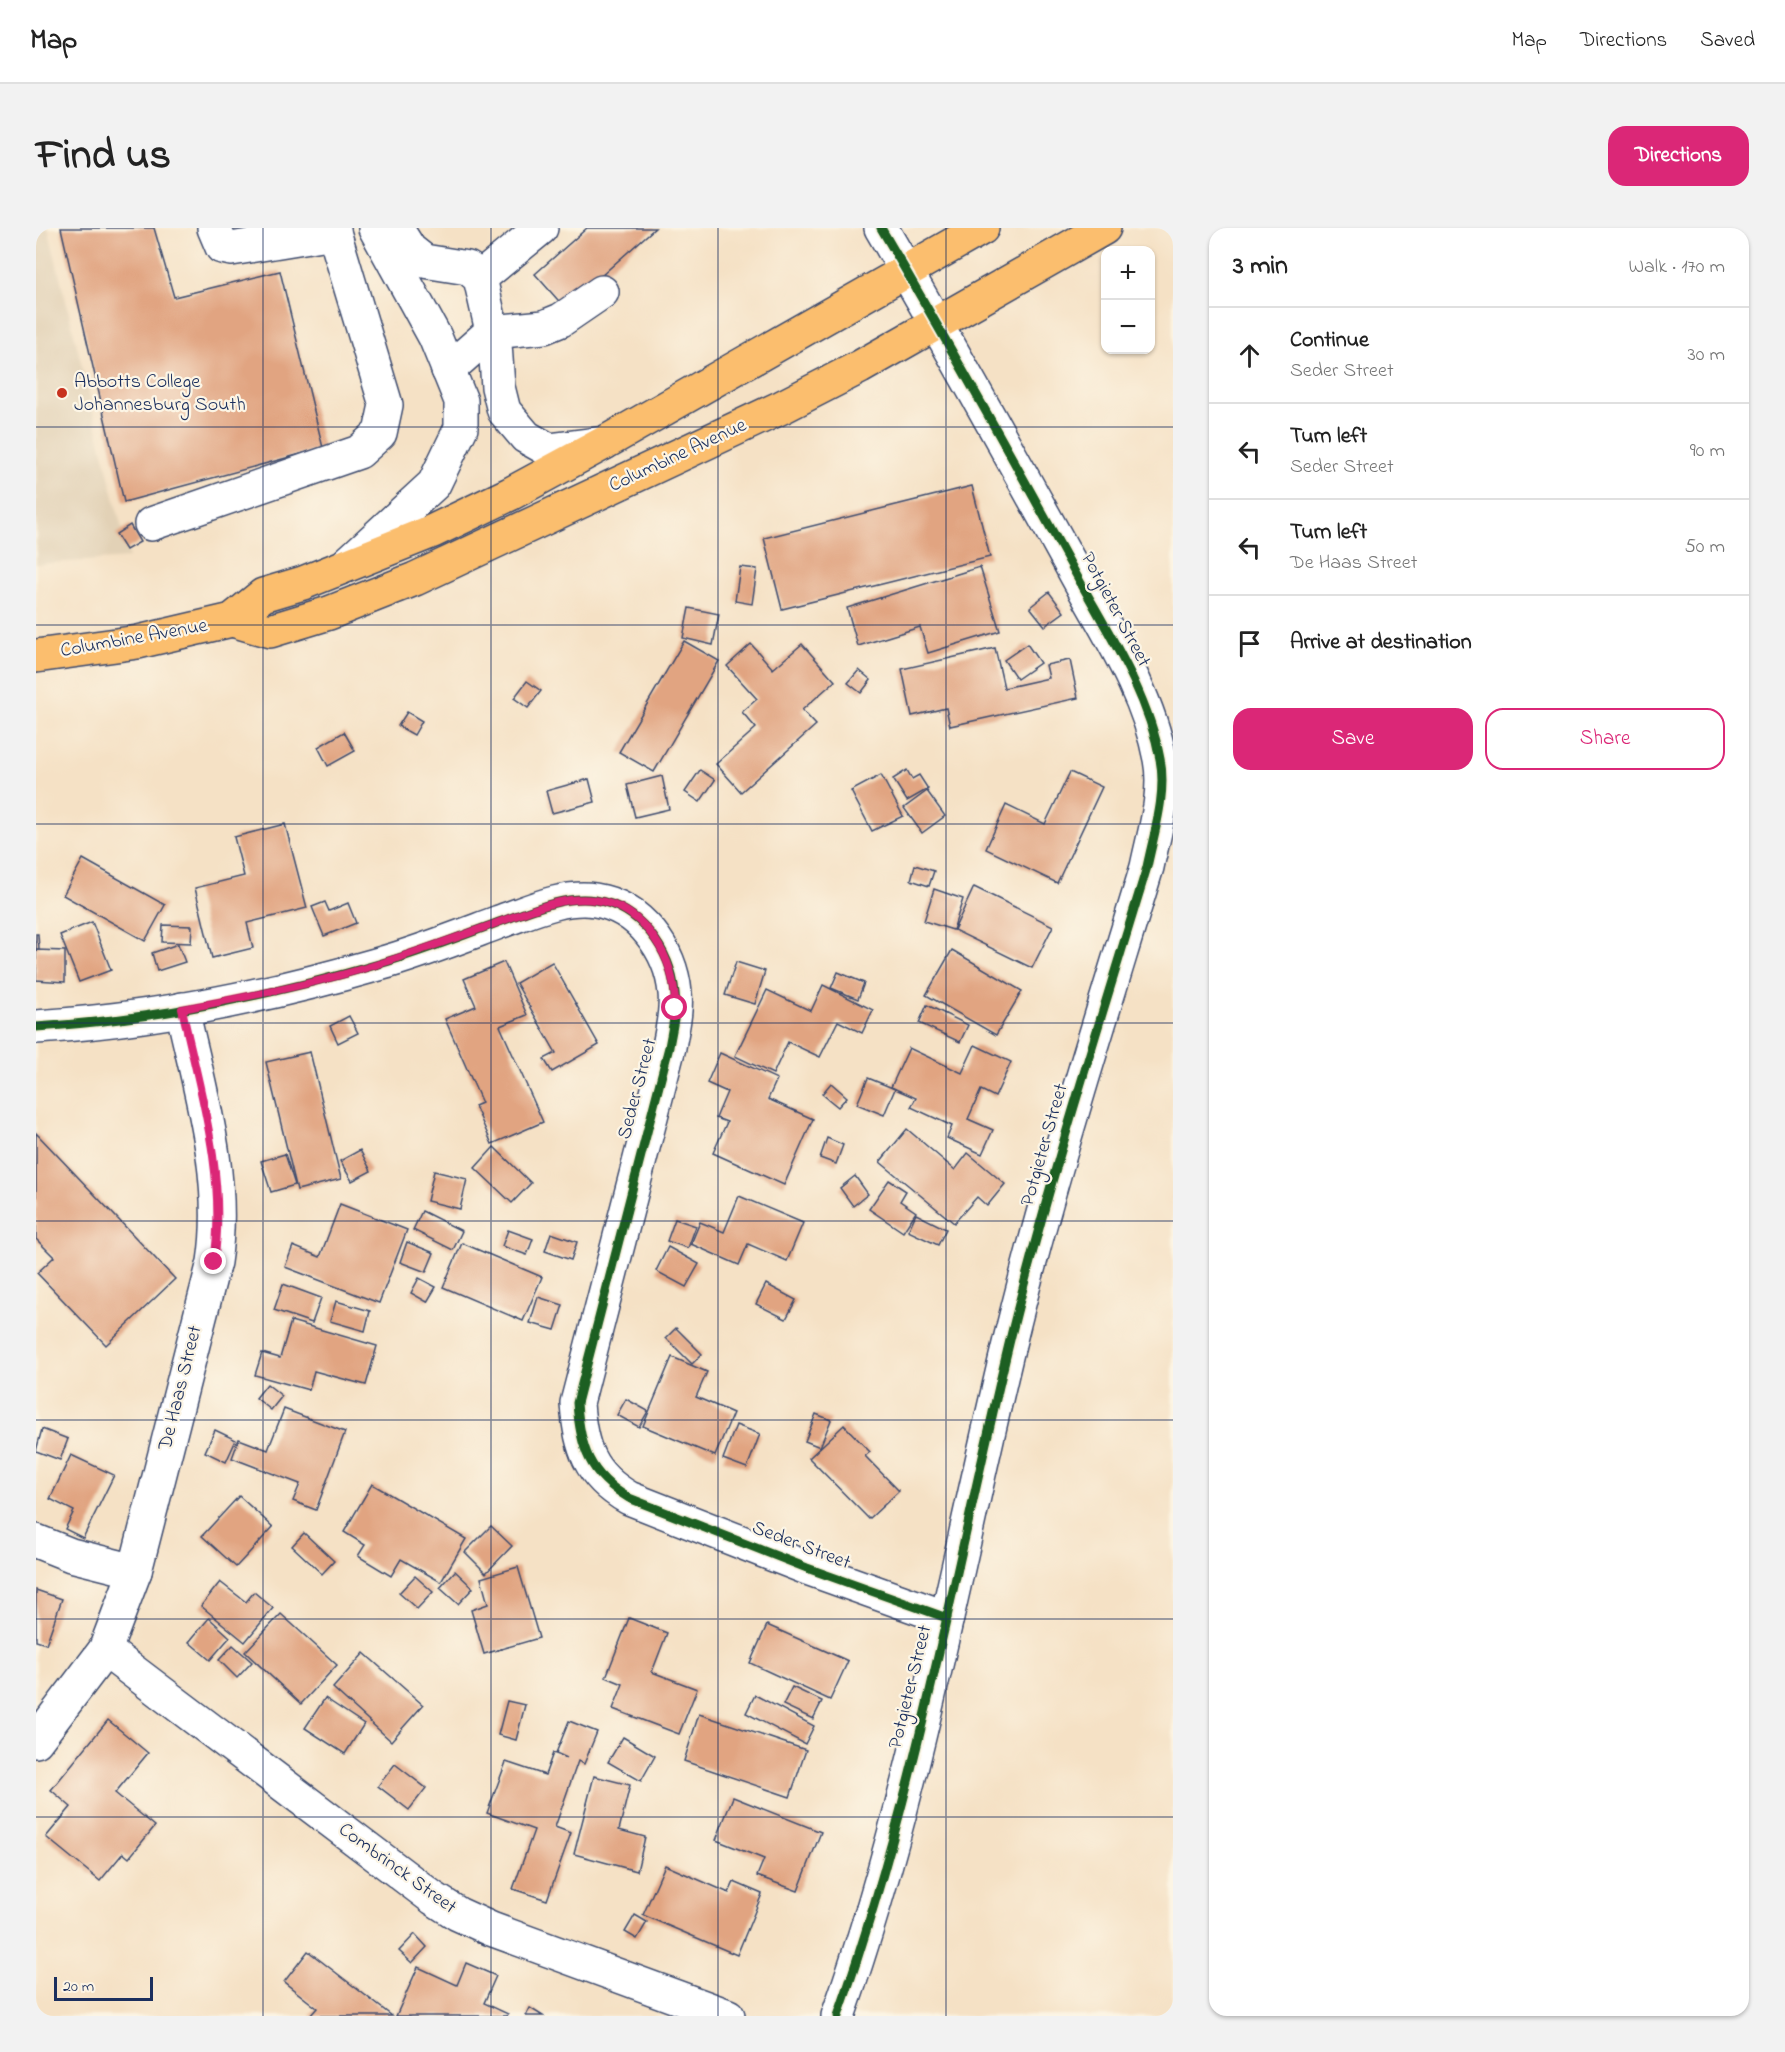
<!DOCTYPE html>
<meta charset="utf-8">
<style>
:root{--surface:#fff;--page:#f2f2f2;--text:#222;--muted:#767676;--line:#e0e0e0;--accent:#db2777}
body{margin:0;font-family:"Indie Flower",sans-serif;background:var(--page);color:var(--text)}
.controls{position:absolute;right:18px;top:18px;display:grid;overflow:hidden;border-radius:12px;box-shadow:0 2px 4px #0004}
.controls button{width:54px;height:54px;display:grid;place-items:center;padding:0;border:0;border-bottom:2px solid var(--line);background:var(--surface);color:var(--text);font:30px sans-serif}
.scale{position:absolute;left:18px;bottom:15px;width:99px;box-sizing:border-box;padding-left:6px;border:3px solid #1b2f5e;border-top:0;font-size:16px;line-height:21px;white-space:nowrap;color:#1b2f5e;-webkit-text-stroke:4px #fcf5e5;paint-order:stroke}
.stop{position:absolute;width:18px;height:18px;margin:-14px;border:4px solid #db2777;border-radius:50%;background:#fff}
.stop.end{background:#db2777;border-color:#fff;box-shadow:0 2px 6px #0008}
.list{margin:0;padding:0;list-style:none}
h2{display:flex;justify-content:space-between;align-items:center;height:78px;margin:0;padding:0 24px;font-size:26px}
h2 small{font-size:20px;font-weight:400;color:var(--muted)}
.list li{display:grid;grid-template-columns:39px 1fr auto;gap:18px;align-items:center;box-sizing:border-box;height:96px;padding:0 24px;border-top:2px solid var(--line)}
.list b{display:block;font-size:22px;white-space:nowrap}
.list p{margin:0;font-size:20px;white-space:nowrap;color:var(--muted)}
.list em{font-size:20px;font-style:normal;color:var(--muted)}
.actions{display:flex;gap:12px;padding:18px 24px}
.actions a{flex:1;padding:14px 0;border:2px solid var(--accent);border-radius:18px;text-align:center;font-size:21px;color:var(--accent)}
.actions .main{background:var(--accent);color:#fff}
.icon{flex:none;width:33px;height:33px;fill:none;stroke:currentColor;stroke-width:2;stroke-linecap:round;stroke-linejoin:round}
.map{position:relative;flex:none;width:1137px;height:1788px;overflow:hidden;border-radius:18px}
header{display:flex;align-items:center;gap:36px;box-sizing:border-box;height:84px;padding:0 30px;background:var(--surface);border-bottom:2px solid var(--line)}
header strong{font-size:28px}
nav{display:flex;gap:33px;margin-inline-start:auto;font-size:21px}
.intro{display:flex;align-items:center;justify-content:space-between;box-sizing:border-box;height:144px;padding:0 36px}
h1{margin:0;font-size:42px}
.button{padding:15px 27px;border-radius:18px;background:var(--accent);color:#fff;font-size:21px;font-weight:700}
main{display:flex;gap:36px;padding:0 36px}
aside{flex:1;background:var(--surface);border-radius:18px;box-shadow:0 2px 4px #0004}
.map>svg:first-child{display:block}
</style>
<header>
<strong>Map</strong>
<nav><a>Map</a><a>Directions</a><a>Saved</a></nav>
</header>
<div class="intro"><h1>Find us</h1><a class="button">Directions</a></div>
<main>
<div class="map">
<svg width="1137" height="1788" viewBox="0 0 1137 1788">
<rect width="100%" height="100%" fill="#fcf5e5"/>
<filter id="ink" filterUnits="userSpaceOnUse"><feTurbulence type="fractalNoise" baseFrequency=".0167" numOctaves="2"/><feDisplacementMap in="SourceGraphic" scale="12" xChannelSelector="R" yChannelSelector="G"/><feConvolveMatrix kernelMatrix="1 2 1 2 8 2 1 2 1" color-interpolation-filters="sRGB"/></filter>
<filter id="wash" filterUnits="userSpaceOnUse"><feTurbulence type="fractalNoise" baseFrequency=".008" numOctaves="4" result="noise"/><feDisplacementMap in="SourceGraphic" scale="24" xChannelSelector="R" yChannelSelector="G"/><feGaussianBlur stdDeviation="1.35" result="paint"/><feColorMatrix in="noise" values="0 0 0 0 0 0 0 0 0 0 0 0 0 0 0 0 0 1.4 0 .05"/><feComposite in="paint" operator="in"/></filter>
<g filter="url(#wash)">
<rect width="100%" height="100%" fill="#f5e1c5"/>
<polygon fill="#e2d1b6" points="0,0 12,0 93,330 0,336"/>
<g id="blocks">
<g fill="#e1a481">
<polygon points="25,0 118,0 138,69 244,43 287,220 88,274"/>
<polygon points="551,0 619,0 529,80 499,46"/>
<polygon points="936,258 954,329 746,381 728,310"/>
<polygon points="94,297 104,314 90,322 80,306"/>
<polygon points="704,339 721,341 716,376 699,373"/>
<polygon points="944,339 964,403 892,425 884,399 822,418 811,380"/>
<polygon points="1013,364 1028,384 1009,398 994,379"/>
<polygon points="653,380 683,386 677,417 647,410"/>
<polygon points="648,413 683,433 618,544 583,524"/>
<polygon points="715,416 737,441 766,416 799,453 766,482 780,497 705,564 680,536 720,500 706,484 721,471 691,438"/>
<polygon points="991,416 1004,435 981,451 968,432"/>
<polygon points="959,420 968,460 1013,450 1010,437 1034,432 1042,470 914,498 910,480 876,488 866,441"/>
<polygon points="823,442 835,452 825,465 812,455"/>
<polygon points="491,453 505,463 492,480 478,470"/>
<polygon points="371,484 386,493 378,507 362,498"/>
<polygon points="308,504 319,523 292,538 282,519"/>
<polygon points="664,542 679,552 664,574 649,564"/>
<polygon points="871,542 876,551 883,547 892,561 871,573 857,551"/>
<polygon points="1034,544 1066,559 1021,655 950,621 970,577 1009,596"/>
<polygon points="845,547 867,588 836,603 815,563"/>
<polygon points="626,548 633,581 599,589 591,557"/>
<polygon points="553,551 559,574 516,585 510,563"/>
<polygon points="891,563 909,588 886,605 868,580"/>
<polygon points="249,596 271,680 211,695 217,720 176,730 159,660 208,648 198,609"/>
<polygon points="47,631 129,677 109,713 27,667"/>
<polygon points="879,637 898,643 893,658 875,652"/>
<polygon points="938,659 1017,698 996,740 918,702"/>
<polygon points="898,661 927,671 917,702 888,693"/>
<polygon points="289,674 293,683 312,675 320,695 288,708 276,679"/>
<polygon points="56,694 75,742 43,754 24,707"/>
<polygon points="127,697 156,698 155,715 126,714"/>
<polygon points="0,706 2,706 3,721 0,721"/>
<polygon points="142,716 149,734 121,743 116,725"/>
<polygon points="0,722 29,723 29,754 0,752"/>
<polygon points="916,722 986,763 960,807 890,767"/>
<polygon points="468,734 491,787 464,798 507,894 456,916 439,878 446,875 409,791 440,778 428,751"/>
<polygon points="516,734 563,817 516,844 508,831 520,825 480,755"/>
<polygon points="700,734 729,743 719,776 689,767"/>
<polygon points="802,744 828,755 822,771 795,760"/>
<polygon points="787,757 837,782 826,805 802,793 784,829 752,814 737,846 699,828 731,762 775,783"/>
<polygon points="891,777 932,797 924,814 883,795"/>
<polygon points="313,788 322,805 302,815 294,798"/>
<polygon points="939,817 975,834 959,869 945,862 932,891 957,902 946,926 911,910 916,898 875,879 880,870 855,859 873,820 926,845"/>
<polygon points="274,824 305,951 261,962 230,834"/>
<polygon points="684,825 741,851 732,871 777,891 748,957 677,925 691,894 680,890 691,864 671,855"/>
<polygon points="832,850 859,861 848,887 821,876"/>
<polygon points="795,855 811,869 802,879 786,866"/>
<polygon points="871,901 919,942 932,925 969,956 951,978 941,969 918,995 844,934"/>
<polygon points="0,905 139,1051 70,1117 1,1045 18,1029 0,1011"/>
<polygon points="791,910 807,917 800,936 784,930"/>
<polygon points="458,919 495,955 476,975 439,940"/>
<polygon points="324,922 335,943 316,953 304,933"/>
<polygon points="249,926 259,957 235,964 225,933"/>
<polygon points="398,943 431,951 424,981 391,973"/>
<polygon points="819,948 832,966 817,978 804,960"/>
<polygon points="853,952 870,963 864,973 880,984 867,1004 833,981"/>
<polygon points="703,968 767,995 751,1033 712,1016 703,1037 655,1016 664,994 688,1004"/>
<polygon points="304,976 371,1002 343,1075 249,1039 257,1018 284,1029"/>
<polygon points="386,983 426,1003 417,1022 377,1002"/>
<polygon points="880,986 910,1001 902,1017 872,1003"/>
<polygon points="639,991 660,998 652,1020 631,1013"/>
<polygon points="472,1002 497,1011 491,1027 466,1018"/>
<polygon points="515,1005 541,1014 535,1032 509,1023"/>
<polygon points="371,1014 398,1025 390,1044 364,1034"/>
<polygon points="426,1015 506,1049 487,1093 407,1059"/>
<polygon points="632,1019 663,1036 650,1059 620,1043"/>
<polygon points="383,1050 400,1059 391,1074 375,1065"/>
<polygon points="247,1056 285,1070 276,1095 238,1082"/>
<polygon points="730,1056 760,1072 750,1091 720,1076"/>
<polygon points="502,1069 527,1077 519,1102 494,1095"/>
<polygon points="300,1073 334,1083 329,1103 294,1093"/>
<polygon points="255,1093 341,1118 330,1157 278,1143 273,1162 219,1147 226,1125 244,1130"/>
<polygon points="640,1100 666,1126 656,1136 630,1110"/>
<polygon points="636,1129 671,1144 660,1169 697,1185 679,1228 607,1198"/>
<polygon points="231,1156 246,1168 235,1182 220,1170"/>
<polygon points="590,1171 612,1183 603,1199 581,1187"/>
<polygon points="248,1181 309,1204 280,1282 257,1273 264,1256 196,1230 203,1211 232,1222"/>
<polygon points="780,1186 795,1192 784,1219 769,1213"/>
<polygon points="700,1197 724,1206 711,1240 687,1231"/>
<polygon points="808,1197 834,1224 829,1228 863,1263 833,1291 773,1230"/>
<polygon points="6,1201 32,1211 24,1232 0,1223"/>
<polygon points="179,1202 200,1212 190,1234 169,1224"/>
<polygon points="35,1227 78,1247 47,1310 29,1301 38,1283 14,1271"/>
<polygon points="336,1256 430,1311 405,1354 365,1331 355,1348 322,1328 329,1317 308,1304"/>
<polygon points="203,1268 237,1299 200,1339 166,1308"/>
<polygon points="455,1298 476,1318 450,1345 429,1324"/>
<polygon points="268,1305 298,1333 286,1346 256,1318"/>
<polygon points="482,1339 503,1410 448,1426 435,1382 452,1376 445,1350"/>
<polygon points="419,1343 437,1360 422,1376 404,1360"/>
<polygon points="379,1348 397,1364 381,1381 363,1365"/>
<polygon points="184,1354 210,1374 218,1364 237,1380 209,1414 165,1378"/>
<polygon points="0,1362 26,1371 10,1416 0,1413"/>
<polygon points="245,1386 301,1437 265,1476 209,1424"/>
<polygon points="173,1390 194,1409 174,1432 153,1414"/>
<polygon points="593,1390 631,1405 616,1444 661,1461 643,1506 577,1481 587,1456 570,1449"/>
<polygon points="731,1397 812,1433 794,1472 714,1435"/>
<polygon points="197,1417 216,1434 201,1450 183,1432"/>
<polygon points="328,1425 387,1477 355,1513 297,1460"/>
<polygon points="756,1459 786,1473 777,1491 747,1477"/>
<polygon points="719,1467 778,1498 769,1516 710,1485"/>
<polygon points="289,1470 328,1496 309,1526 269,1500"/>
<polygon points="471,1473 489,1477 480,1512 462,1507"/>
<polygon points="663,1486 770,1522 754,1569 648,1533"/>
<polygon points="72,1492 112,1525 79,1565 119,1598 93,1630 87,1625 64,1653 10,1609 35,1579 15,1562"/>
<polygon points="533,1493 561,1504 548,1536 542,1533 519,1599 535,1605 511,1672 477,1661 498,1602 451,1585 470,1534 509,1547 517,1525 531,1530 520,1525"/>
<polygon points="587,1509 619,1528 605,1553 572,1534"/>
<polygon points="359,1536 390,1560 373,1582 342,1558"/>
<polygon points="558,1548 594,1557 583,1602 609,1609 601,1643 538,1626"/>
<polygon points="697,1569 785,1604 762,1663 721,1648 728,1631 680,1612"/>
<polygon points="629,1637 693,1665 698,1654 726,1666 701,1727 607,1687"/>
<polygon points="599,1687 611,1694 601,1711 589,1704"/>
<polygon points="379,1706 391,1719 376,1735 363,1723"/>
<polygon points="272,1723 356,1788 274,1788 281,1780 248,1754"/>
<polygon points="430,1735 460,1748 448,1775 472,1786 471,1788 360,1788 382,1739 421,1757"/>
<polygon points="494,1780 507,1788 490,1788"/>
</g>
</g>
</g>
<g filter="url(#ink)">
<use href="#blocks" fill-opacity="0" stroke="#3c4a6d" stroke-width="1.5"/>
<g fill="none" stroke-linecap="round" stroke-linejoin="round">
<g stroke="#3c4a6d" stroke-width="36">
<g id="minor">
<polyline points="178,0 186,19 195,21 298,4 298,0"/>
<polyline points="360,0 374,22 388,33 432,40 444,50 459,116 462,159 468,183 490,209 513,222 568,215"/>
<polyline points="444,50 505,0"/>
<polyline points="412,142 455,104 508,99 525,92 566,64"/>
<polyline points="115,296 323,224 344,205 350,177 298,4"/>
<polyline points="311,336 398,256 425,200 425,173 399,109 339,0"/>
<path d="M0,799c115,-7 232,-31 343,-63 40,-11 80,-27 120,-42 29,-10 64,-27 96,-22 45,7 76,50 80,93 2,18 -3,36 -6,54l-92,356c3,44 12,72 52,95l178,70 140,50"/>
<polyline points="0,1313 35,1327 99,1343"/>
<polyline points="69,1422 397,1670 422,1686 455,1701 692,1788"/>
<path d="M0,1513l69,-91 30,-79 79,-309c13,-85 -14,-171 -32,-253"/>
<path d="M802,1788c77,-218 117,-448 171,-672 39,-161 90,-319 138,-477 7,-34 20,-73 13,-108 -13,-70 -56,-132 -89,-194 -62,-113 -125,-226 -190,-337"/>
</g>
</g>
<g stroke="#3c4a6d" stroke-width="36">
<g id="major">
<polyline points="196,392 234,403 293,385 379,351 746,179 824,139 1068,0"/>
<polyline points="0,428 102,414 196,392 227,367 267,355 397,303 474,266 570,214 946,0"/>
</g>
</g>
<use href="#minor" stroke="#fff" stroke-width="33"/>
<use href="#major" stroke="#fbbe6e" stroke-width="33"/>
<g stroke="#fcf5e5" stroke-width="13">
<g id="cycleway">
<path d="M0,799c115,-7 232,-31 343,-63 40,-11 80,-27 120,-42 29,-10 64,-27 96,-22 45,7 76,50 80,93 2,18 -3,36 -6,54l-92,356c3,44 12,72 52,95l178,70 140,50"/>
<path d="M802,1788c77,-218 117,-448 171,-672 39,-161 90,-319 138,-477 7,-34 20,-73 13,-108 -13,-70 -56,-132 -89,-194 -62,-113 -125,-226 -190,-337"/>
</g>
</g>
<use href="#cycleway" stroke="#1b5e20" stroke-width="9"/>
</g>
</g>
<g fill="none" stroke-linecap="round" stroke-linejoin="round" filter="url(#ink)">
<path stroke="#db2777" stroke-width="8" d="M178,1034c13,-85 -14,-171 -32,-253 67,-13 135,-25 200,-46 37,-12 75,-26 112,-39 31,-11 67,-29 101,-24 52,8 81,60 80,108"/>
</g>
<path fill="none" stroke="#1b2f5e" stroke-width="1.5" stroke-opacity="0.55" d="M227,0v1788M455,0v1788M682,0v1788M910,0v1788M0,199h1137M0,397h1137M0,596h1137M0,795h1137M0,993h1137M0,1192h1137M0,1391h1137M0,1589h1137"/>
<circle fill="#c8321e" stroke="#fcf5e5" stroke-width="2" cx="26" cy="165" r="6"/>
<g text-anchor="middle" dominant-baseline="central" stroke-width="4.5" stroke-linejoin="round" paint-order="stroke">
<g font-size="20" fill="#1b2f5e" stroke="#fcf5e5" text-anchor="start">
<text x="38" y="154">Abbotts College<tspan x="38" dy="23">Johannesburg South</tspan></text>
</g>
<g font-size="20" fill="#1b2f5e" stroke="#fcf5e5">
<text transform="translate(642 228) rotate(-25)">Columbine Avenue</text>
<text transform="translate(1079 382) rotate(62)">Potgieter Street</text>
<text transform="translate(98 411) rotate(-10)">Columbine Avenue</text>
<text transform="translate(602 861) rotate(-75)">Seder Street</text>
<text transform="translate(1009 917) rotate(-74)">Potgieter Street</text>
<text transform="translate(145 1160) rotate(-76)">De Haas Street</text>
<text transform="translate(765 1318) rotate(21)">Seder Street</text>
<text transform="translate(875 1459) rotate(-76)">Potgieter Street</text>
<text transform="translate(361 1641) rotate(36)">Combrinck Street</text>
</g>
</g>
</svg>
<div class="controls">
<button>+</button>
<button>−</button>
</div>
<div class="scale">20 m</div>
<div class="stop" style="left:639px;top:780px"></div>
<div class="stop end" style="left:178px;top:1034px"></div>
</div>
<aside>
<h2>3 min<small>Walk · 170 m</small></h2>
<ul class="list">
<li><svg class="icon" aria-label="ahead" viewBox="0 0 24 24"><path d="M12 20V5M6 11l6-6 6 6"/></svg><div><b>Continue</b><p>Seder Street</p></div><em>30 m</em></li>
<li><svg class="icon" aria-label="left" viewBox="0 0 24 24"><path d="M17 20v-9H6M10 6l-5 5 5 5"/></svg><div><b>Turn left</b><p>Seder Street</p></div><em>90 m</em></li>
<li><svg class="icon" aria-label="left" viewBox="0 0 24 24"><path d="M17 20v-9H6M10 6l-5 5 5 5"/></svg><div><b>Turn left</b><p>De Haas Street</p></div><em>50 m</em></li>
<li><svg class="icon" aria-label="arrive" viewBox="0 0 24 24"><path d="M6 21V4h12l-3 4 3 4H6"/></svg><div><b>Arrive at destination</b></div></li>
</ul>
<div class="actions"><a class="main">Save</a><a>Share</a></div>
</aside>
</main>
